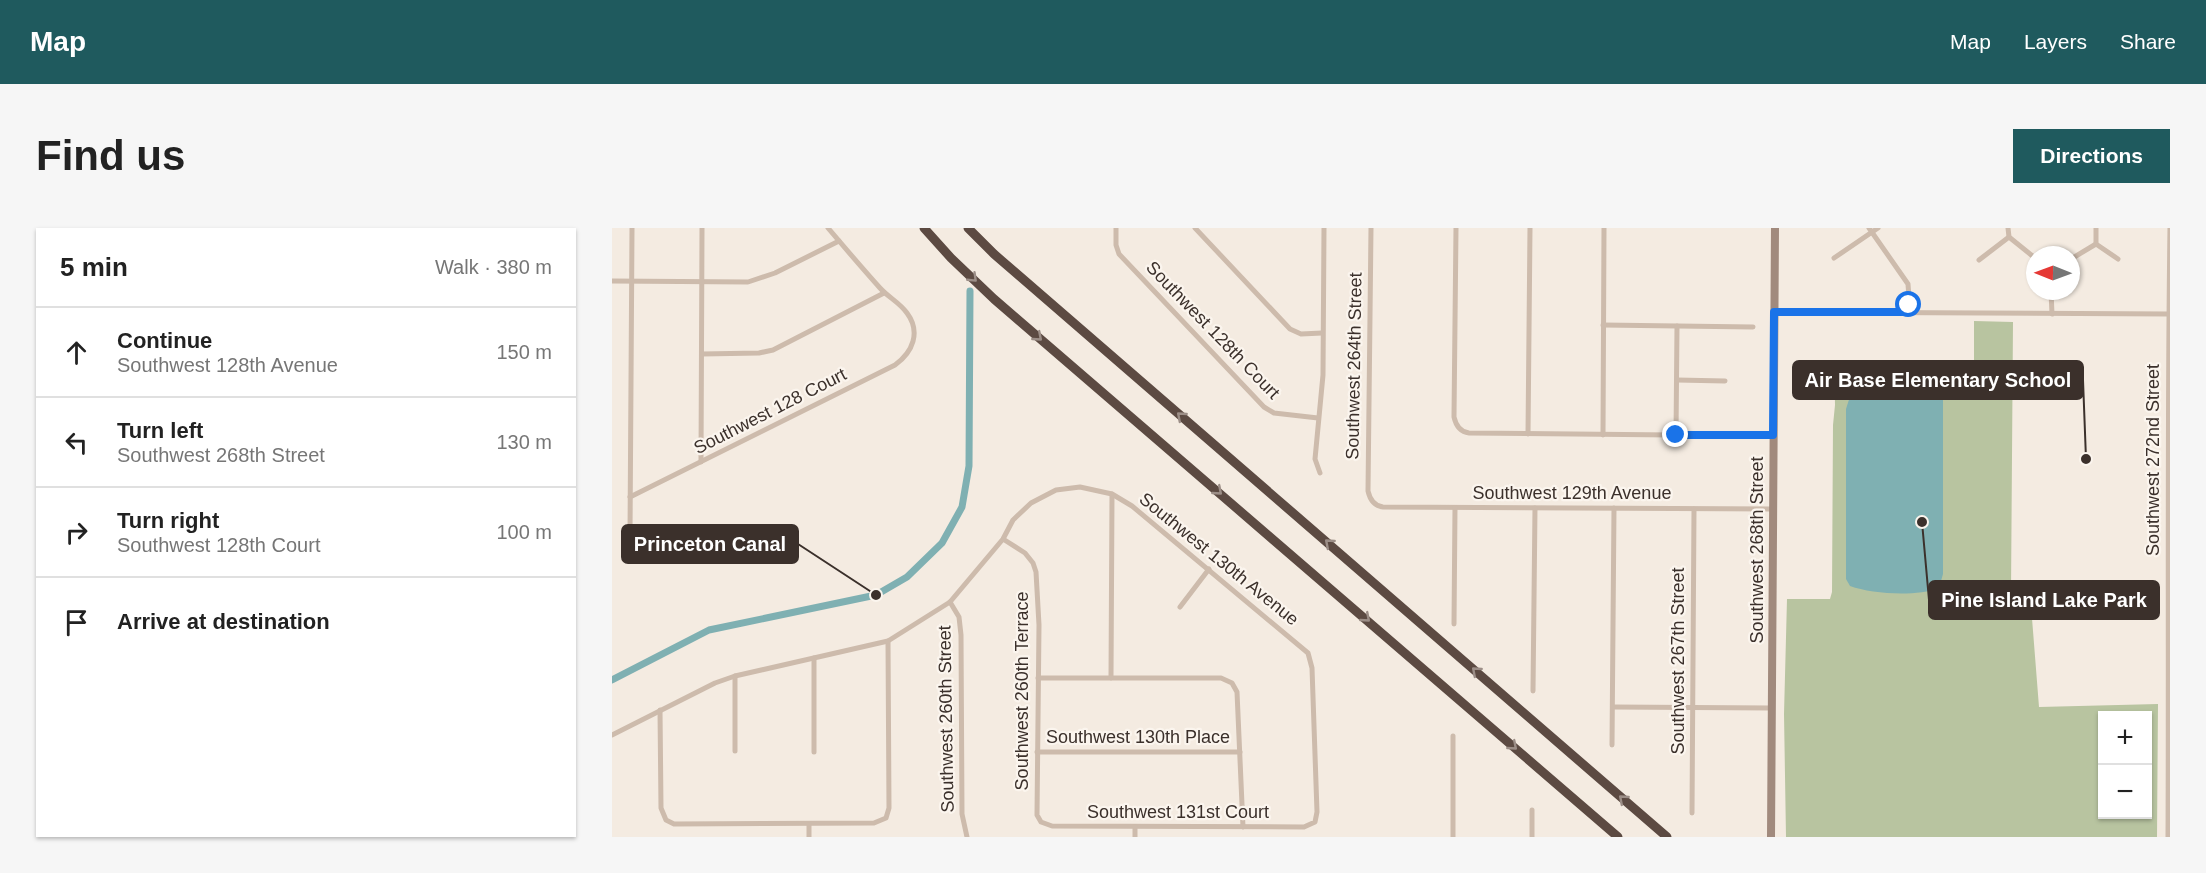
<!DOCTYPE html>
<meta charset="utf-8">
<style>
:root{--surface:#fff;--page:#f6f6f6;--text:#222;--muted:#767676;--line:#e0e0e0;--accent:#1f5a5e}
body{margin:0;font-family:Arial,sans-serif;background:var(--page);color:var(--text)}
.controls{position:absolute;right:18px;bottom:18px;display:grid;overflow:hidden;border-radius:0px;box-shadow:0 2px 4px #0004}
.controls button{width:54px;height:54px;display:grid;place-items:center;padding:0;border:0;border-bottom:2px solid var(--line);background:var(--surface);color:var(--text);font:30px sans-serif}
.compass{position:absolute;left:1414px;top:18px;width:54px;height:54px;border-radius:50%;background:var(--surface);box-shadow:0 2px 4px #0004;rotate:271deg}
.stop{position:absolute;width:18px;height:18px;margin:-14px;border:4px solid #1a73e8;border-radius:50%;background:#fff}
.stop.end{background:#1a73e8;border-color:#fff;box-shadow:0 2px 6px #0008}
.list{margin:0;padding:0;list-style:none}
h2{display:flex;justify-content:space-between;align-items:center;height:78px;margin:0;padding:0 24px;font-size:26px}
h2 small{font-size:20px;font-weight:400;color:var(--muted)}
.list li{display:grid;grid-template-columns:39px 1fr auto;gap:18px;align-items:center;box-sizing:border-box;height:90px;padding:0 24px;border-top:2px solid var(--line)}
.list b{display:block;font-size:22px;white-space:nowrap}
.list p{margin:0;font-size:20px;white-space:nowrap;color:var(--muted)}
.list em{font-size:20px;font-style:normal;color:var(--muted)}
.icon{flex:none;width:33px;height:33px;fill:none;stroke:currentColor;stroke-width:2;stroke-linecap:round;stroke-linejoin:round}
.map{position:relative;flex:none;width:1558px;height:609px;overflow:hidden;border-radius:0px}
header{display:flex;align-items:center;gap:36px;box-sizing:border-box;height:84px;padding:0 30px;background:var(--accent);color:#fff}
header strong{font-size:28px}
nav{display:flex;gap:33px;margin-inline-start:auto;font-size:21px}
.intro{display:flex;align-items:center;justify-content:space-between;box-sizing:border-box;height:144px;padding:0 36px}
h1{margin:0;font-size:42px}
.button{padding:15px 27px;border-radius:0px;background:var(--accent);color:#fff;font-size:21px;font-weight:700}
main{display:flex;gap:36px;padding:0 36px}
aside{flex:1;background:var(--surface);border-radius:0px;box-shadow:0 2px 4px #0004}
.map>svg:first-child{display:block}
</style>
<header>
<strong>Map</strong>
<nav><a>Map</a><a>Layers</a><a>Share</a></nav>
</header>
<div class="intro"><h1>Find us</h1><a class="button">Directions</a></div>
<main>
<aside>
<h2>5 min<small>Walk · 380 m</small></h2>
<ul class="list">
<li><svg class="icon" aria-label="ahead" viewBox="0 0 24 24"><path d="M12 20V5M6 11l6-6 6 6"/></svg><div><b>Continue</b><p>Southwest 128th Avenue</p></div><em>150 m</em></li>
<li><svg class="icon" aria-label="left" viewBox="0 0 24 24"><path d="M17 20v-9H6M10 6l-5 5 5 5"/></svg><div><b>Turn left</b><p>Southwest 268th Street</p></div><em>130 m</em></li>
<li><svg class="icon" aria-label="right" viewBox="0 0 24 24"><path d="M7 20v-9h11M14 6l5 5-5 5"/></svg><div><b>Turn right</b><p>Southwest 128th Court</p></div><em>100 m</em></li>
<li><svg class="icon" aria-label="arrive" viewBox="0 0 24 24"><path d="M6 21V4h12l-3 4 3 4H6"/></svg><div><b>Arrive at destination</b></div></li>
</ul>
</aside>
<div class="map">
<svg width="1558" height="609" viewBox="0 0 1558 609">
<rect width="100%" height="100%" fill="#f4ebe1"/>
<path fill="#b8c4a0" fill-rule="evenodd" d="M1362,93l39,1 -2,270 19,1 9,114 119,-3 -1,133h-371l-2,-123 3,-115h43l2,-7 1,-167 2,-20 -1,-45c46,1 93,-1 140,1zM1490,488h46v98h-46z"/>
<path fill="#7fb0b2" d="M1265,147h52l10,3 4,8v188l-4,14c-23,9 -67,6 -89,-2l-4,-7v-170c7,-23 10,-25 31,-34z"/>
<g fill="none" stroke-linecap="round" stroke-linejoin="round">
<polyline stroke="#7fb0b2" stroke-width="7" points="0,452 97,402 264,367 295,349 330,315 350,279 357,238 358,63"/>
<g stroke="#cdbbac" stroke-width="5">
<polyline points="504,0 504,17 507,26 652,179 662,185 706,190"/>
<polyline points="583,0 678,101 689,106 710,105"/>
<path d="M759,0l-3,263c2,9 6,15 15,16l390,2"/>
<path d="M844,0l-2,189c2,9 6,15 15,16l304,3"/>
<polyline points="1257,0 1296,56 1298,84"/>
<polyline points="1396,0 1397,9 1423,30"/>
<polyline points="1484,0 1484,16 1506,31"/>
<polyline points="1222,30 1266,0"/>
<polyline points="1459,31 1484,16"/>
<polyline points="1367,32 1397,9"/>
<polyline points="0,53 136,54 163,45 227,13"/>
<polyline points="1439,63 1440,86"/>
<polyline points="1162,84 1557,86"/>
<polyline points="991,97 1141,99"/>
<polyline points="90,126 147,125 161,122 272,65"/>
<polyline points="1065,152 1113,153"/>
<polyline points="916,206 918,0"/>
<polyline points="991,207 992,0"/>
<polyline points="1064,207 1065,98"/>
<polyline points="89,234 90,0"/>
<polyline points="708,245 703,231 711,147 712,0"/>
<path d="M18,269l265,-132c18,-13 26,-33 12,-52 -7,-10 -19,-16 -27,-25 -18,-20 -35,-40 -52,-60"/>
<polyline points="18,307 20,0"/>
<polyline points="338,374 347,389 349,407 350,586 355,609"/>
<polyline points="568,379 597,341"/>
<polyline points="842,396 843,280"/>
<polyline points="123,448 123,523"/>
<polyline points="426,450 609,450 620,455 625,464 631,599"/>
<polyline points="499,450 500,266"/>
<polyline points="921,463 923,280"/>
<polyline points="1001,479 1159,480"/>
<polyline points="48,482 49,580 54,592 62,596 262,595 274,590 277,580 276,413"/>
<polyline points="0,507 103,455 123,448 276,413 338,374 391,311 401,292 419,275 444,262 468,259 500,266 520,278 696,425 700,440 705,584 703,594 692,599 440,598 429,594 425,587 427,397 424,344 421,335 413,325 391,311"/>
<polyline points="1000,517 1002,280"/>
<polyline points="202,524 202,430"/>
<polyline points="425,524 628,524"/>
<polyline points="920,582 920,609"/>
<polyline points="1080,585 1082,281"/>
<polyline points="197,609 197,597"/>
<polyline points="523,609 523,599"/>
<polyline points="841,609 841,508"/>
<path d="M1556,609c1,-203 -1,-406 2,-609"/>
</g>
<polyline stroke="#a18a7d" stroke-width="8" points="1159,609 1163,0"/>
<g stroke="#5c4a42" stroke-width="9">
<polyline points="312,0 339,30 382,71 1006,609"/>
<polyline points="356,0 382,26 1055,609"/>
</g>
</g>
<defs><path id="oneway-chevron" d="M-2-3.5L2.5 0L-2 3.5" fill="none" stroke-width="1.6" stroke-linecap="round" stroke-linejoin="round" transform="scale(1.5)"/></defs>
<g stroke="#9c8e87">
<use href="#oneway-chevron" transform="translate(361 50) rotate(44)"/>
<use href="#oneway-chevron" transform="translate(426 109) rotate(41)"/>
<use href="#oneway-chevron" transform="translate(569 188) rotate(-139)"/>
<use href="#oneway-chevron" transform="translate(606 263) rotate(41)"/>
<use href="#oneway-chevron" transform="translate(717 315) rotate(-139)"/>
<use href="#oneway-chevron" transform="translate(754 390) rotate(41)"/>
<use href="#oneway-chevron" transform="translate(864 443) rotate(-139)"/>
<use href="#oneway-chevron" transform="translate(901 518) rotate(41)"/>
<use href="#oneway-chevron" transform="translate(1011 571) rotate(-139)"/>
</g>
<g fill="none" stroke-linecap="round" stroke-linejoin="round">
<polyline stroke="#1a73e8" stroke-width="8" points="1064,207 1161,207 1162,84 1298,84 1297,77"/>
</g>
<g text-anchor="middle" dominant-baseline="central" stroke-width="4.5" stroke-linejoin="round" paint-order="stroke">
<g font-size="18" fill="#3b302b" stroke="#fbf5ee">
<text transform="translate(601 102) rotate(46)">Southwest 128th Court</text>
<text transform="translate(742 138) rotate(-89)">Southwest 264th Street</text>
<text transform="translate(158 183) rotate(-27)">Southwest 128 Court</text>
<text transform="translate(1541 232) rotate(-90)">Southwest 272nd Street</text>
<text x="960" y="265">Southwest 129th Avenue</text>
<text transform="translate(1145 322) rotate(-90)">Southwest 268th Street</text>
<text transform="translate(607 331) rotate(39)">Southwest 130th Avenue</text>
<text transform="translate(1066 433) rotate(-90)">Southwest 267th Street</text>
<text transform="translate(410 463) rotate(-90)">Southwest 260th Terrace</text>
<text transform="translate(334 491) rotate(-91)">Southwest 260th Street</text>
<text x="526" y="509">Southwest 130th Place</text>
<text x="566" y="584">Southwest 131st Court</text>
</g>
</g>
<path fill="none" stroke="#3b302b" stroke-width="2" d="M1474 231L1471 152M264 367L186 316M1310 294L1317 372"/>
<g fill="#3b302b" stroke="#fbf5ee" stroke-width="2">
<circle cx="1474" cy="231" r="6"/>
<circle cx="264" cy="367" r="6"/>
<circle cx="1310" cy="294" r="6"/>
</g>
<g fill="#3b302b" stroke="#3b302b" stroke-width="2">
<rect x="1181" y="133" width="290" height="38" rx="6"/>
<rect x="10" y="297" width="176" height="38" rx="6"/>
<rect x="1317" y="353" width="230" height="38" rx="6"/>
</g>
<g font-size="20" text-anchor="middle" font-weight="bold" fill="#fff">
<text x="1326" y="159">Air Base Elementary School</text>
<text x="98" y="323">Princeton Canal</text>
<text x="1432" y="379">Pine Island Lake Park</text>
</g>
</svg>
<div class="controls">
<button>+</button>
<button>−</button>
</div>
<svg class="compass" viewBox="-18 -18 36 36"><path d="M0-13l5 13h-10z" fill="#e53935"/><path d="M0 13l5-13h-10z" fill="#767676"/></svg>
<div class="stop" style="left:1297px;top:77px"></div>
<div class="stop end" style="left:1064px;top:207px"></div>
</div>
</main>
